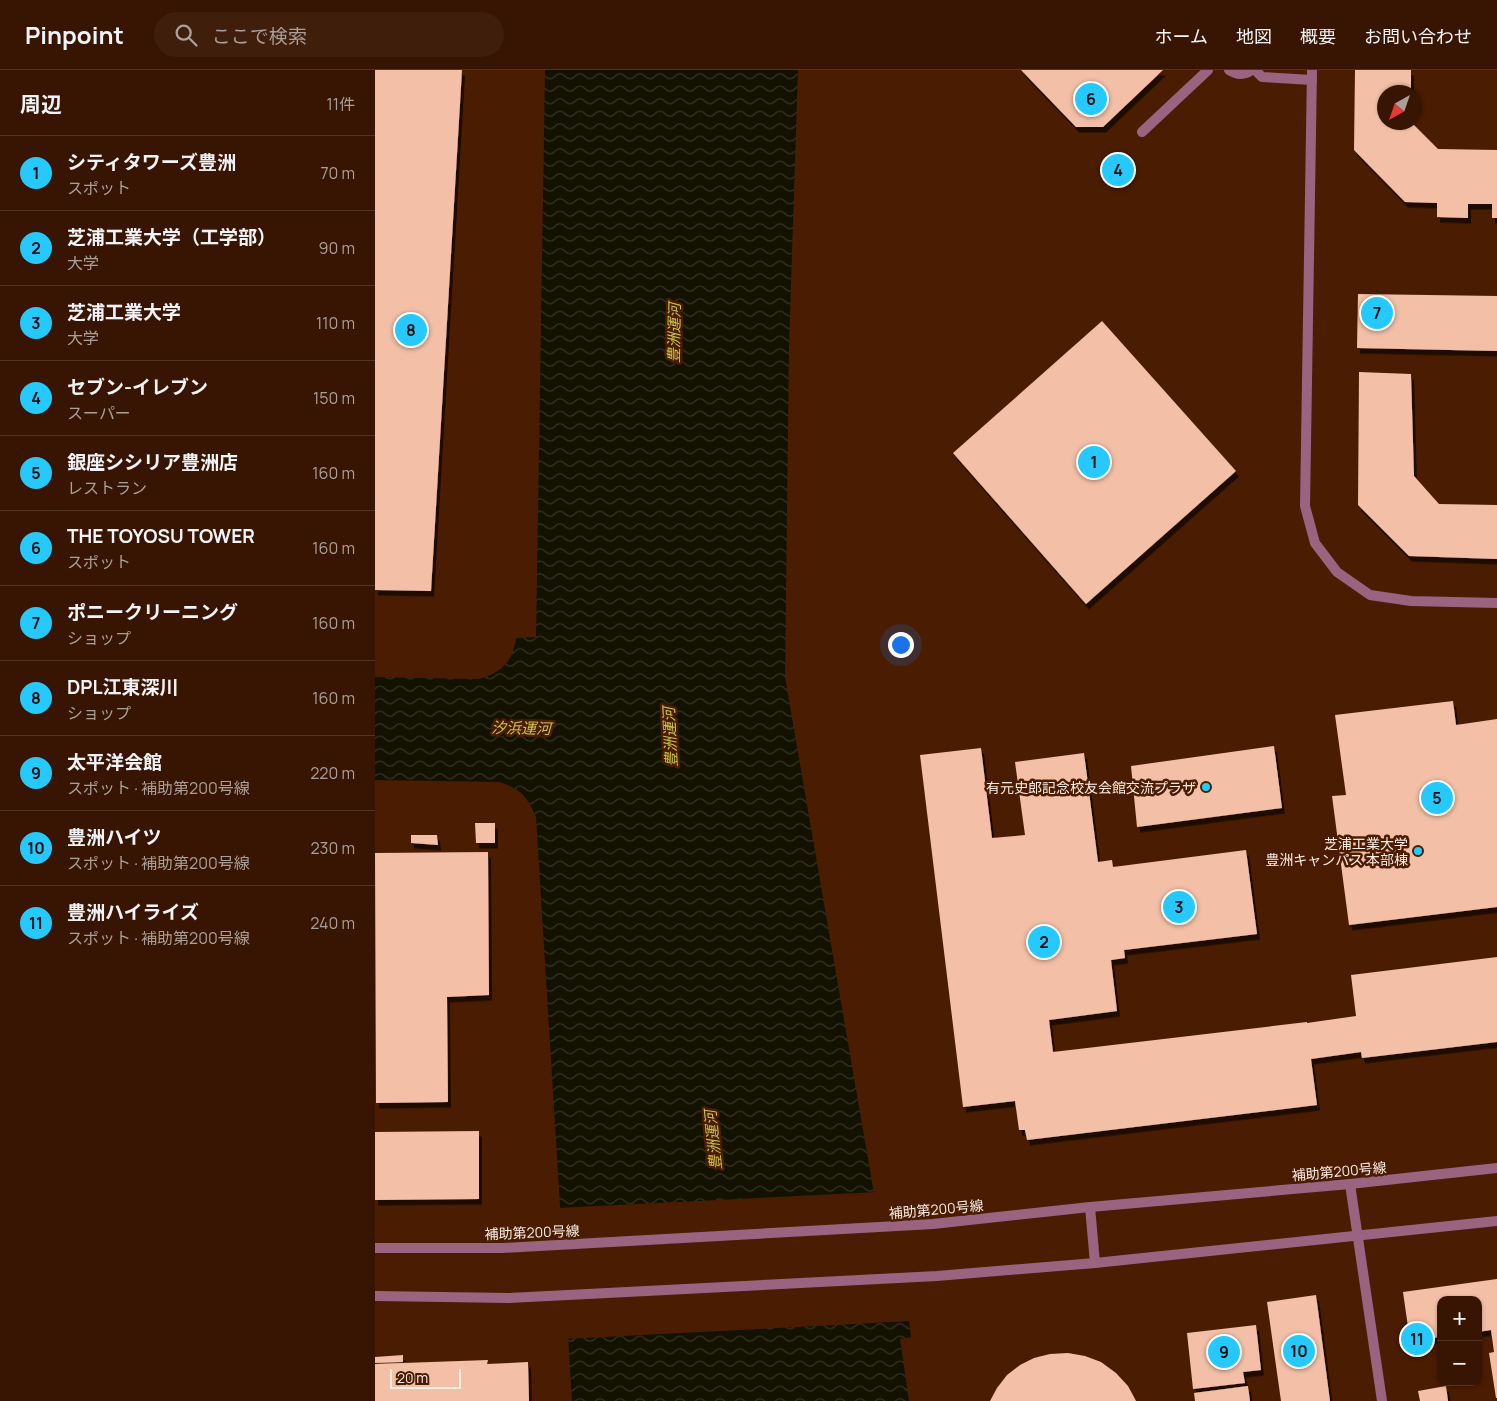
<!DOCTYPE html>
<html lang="ja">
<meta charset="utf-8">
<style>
:root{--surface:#381502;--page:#3f1e0c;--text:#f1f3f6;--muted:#ab9f99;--line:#523424;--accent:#25c9fe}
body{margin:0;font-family:Manrope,"Noto Sans JP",sans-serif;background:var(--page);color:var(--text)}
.controls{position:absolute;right:15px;bottom:15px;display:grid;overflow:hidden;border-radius:10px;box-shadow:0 1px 4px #0004}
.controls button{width:45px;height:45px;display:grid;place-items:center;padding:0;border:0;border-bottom:1px solid var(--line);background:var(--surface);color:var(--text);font:25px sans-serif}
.compass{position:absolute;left:1002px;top:15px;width:45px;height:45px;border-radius:50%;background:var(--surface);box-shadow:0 1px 4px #0004;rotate:220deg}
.scale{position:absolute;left:15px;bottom:12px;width:71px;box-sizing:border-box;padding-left:5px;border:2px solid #fcede5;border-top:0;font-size:14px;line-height:18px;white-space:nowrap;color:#fcede5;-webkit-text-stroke:4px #4a1c02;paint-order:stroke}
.you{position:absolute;left:525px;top:574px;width:18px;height:18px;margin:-12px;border:4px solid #fff;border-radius:50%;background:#1a73e8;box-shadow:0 0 0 8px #1a73e833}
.badge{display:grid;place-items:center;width:32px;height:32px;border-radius:50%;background:var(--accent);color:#111;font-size:16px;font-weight:700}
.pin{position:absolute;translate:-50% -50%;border:2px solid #fff;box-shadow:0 1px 5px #0006}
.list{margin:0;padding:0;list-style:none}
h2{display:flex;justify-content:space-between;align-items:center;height:65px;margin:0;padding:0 20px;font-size:21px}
h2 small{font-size:16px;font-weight:400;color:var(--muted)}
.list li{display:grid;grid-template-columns:32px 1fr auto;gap:15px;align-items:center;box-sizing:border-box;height:75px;padding:0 20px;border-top:1px solid var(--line)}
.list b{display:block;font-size:19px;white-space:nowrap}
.list p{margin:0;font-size:16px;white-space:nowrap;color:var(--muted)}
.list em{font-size:16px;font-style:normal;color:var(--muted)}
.icon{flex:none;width:28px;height:28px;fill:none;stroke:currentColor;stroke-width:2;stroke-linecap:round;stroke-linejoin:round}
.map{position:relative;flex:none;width:1122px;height:1331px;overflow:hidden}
header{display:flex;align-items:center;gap:30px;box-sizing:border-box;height:70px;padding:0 25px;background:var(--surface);border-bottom:1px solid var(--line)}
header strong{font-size:24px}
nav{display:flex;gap:28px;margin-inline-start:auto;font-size:18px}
.search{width:350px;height:45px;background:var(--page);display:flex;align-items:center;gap:12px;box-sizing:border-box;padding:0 18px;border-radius:28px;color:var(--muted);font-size:19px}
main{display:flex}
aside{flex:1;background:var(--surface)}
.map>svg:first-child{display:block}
</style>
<header>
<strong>Pinpoint</strong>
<div class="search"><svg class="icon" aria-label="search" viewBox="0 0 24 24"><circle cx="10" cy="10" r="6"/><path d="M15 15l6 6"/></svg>ここで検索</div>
<nav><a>ホーム</a><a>地図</a><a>概要</a><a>お問い合わせ</a></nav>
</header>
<main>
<aside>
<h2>周辺<small>11件</small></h2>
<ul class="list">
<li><span class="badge">1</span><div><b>シティタワーズ豊洲</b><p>スポット</p></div><em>70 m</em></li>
<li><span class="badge">2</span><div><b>芝浦工業大学（工学部）</b><p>大学</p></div><em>90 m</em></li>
<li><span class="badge">3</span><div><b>芝浦工業大学</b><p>大学</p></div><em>110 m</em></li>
<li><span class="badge">4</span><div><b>セブン-イレブン</b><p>スーパー</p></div><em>150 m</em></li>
<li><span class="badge">5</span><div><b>銀座シシリア豊洲店</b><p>レストラン</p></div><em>160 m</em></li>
<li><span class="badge">6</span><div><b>THE TOYOSU TOWER</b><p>スポット</p></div><em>160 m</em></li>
<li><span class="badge">7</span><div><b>ポニークリーニング</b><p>ショップ</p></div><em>160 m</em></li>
<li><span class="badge">8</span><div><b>DPL江東深川</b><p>ショップ</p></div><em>160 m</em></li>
<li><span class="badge">9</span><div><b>太平洋会館</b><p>スポット · 補助第200号線</p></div><em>220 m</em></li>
<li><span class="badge">10</span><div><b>豊洲ハイツ</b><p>スポット · 補助第200号線</p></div><em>230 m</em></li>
<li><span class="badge">11</span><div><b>豊洲ハイライズ</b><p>スポット · 補助第200号線</p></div><em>240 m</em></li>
</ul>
</aside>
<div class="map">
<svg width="1122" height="1331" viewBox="0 0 1122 1331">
<defs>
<pattern id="water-waves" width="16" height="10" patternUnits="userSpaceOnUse" patternTransform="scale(1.25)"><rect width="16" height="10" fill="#131200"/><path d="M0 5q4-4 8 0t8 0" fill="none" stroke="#363525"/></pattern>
<filter id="shadow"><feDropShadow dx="3" dy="5.5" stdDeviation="0" flood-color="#0009"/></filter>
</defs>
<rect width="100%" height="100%" fill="#4a1c02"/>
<path fill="url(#water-waves)" d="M170,0h253l-9,276 -4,331 98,569 24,57 4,34 -11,2 9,62h-337l-36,-584c-9,-21 -15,-28 -37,-35l-124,-2v-103l104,2c23,-6 34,-18 37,-41l20,-1z"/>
<polygon fill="#4a1c02" points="502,1122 510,1174 518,1176 538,1178 541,1179 546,1228 545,1230 535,1235 537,1251 190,1269 190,1263 164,1263 162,1262 155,1213 157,1211 186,1207 182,1138"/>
<g fill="#f3c0a7" filter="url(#shadow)">
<polygon points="0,0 87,0 56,521 0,520"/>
<polygon points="646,0 788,0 728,57 701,57"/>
<polygon points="980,0 1036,0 1036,22 1009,22 1009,52 1036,52 1063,79 1122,80 1122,148 1117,148 1117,134 1093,134 1093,148 1062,147 1062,133 1030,132 979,80"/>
<polygon points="983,224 1122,226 1122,281 982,278"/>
<polygon points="727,251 861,401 711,534 578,383"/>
<polygon points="984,302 1036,304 1039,406 1064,434 1122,435 1122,489 1034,486 983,435"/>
<polygon points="1078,631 1081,655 1122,649 1122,837 974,855 957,726 971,725 960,645"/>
<polygon points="899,676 907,738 762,757 756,696"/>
<polygon points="606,678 617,768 650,765 640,692 709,683 723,792 737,790 738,797 871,780 882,864 749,880 750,888 736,890 742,941 674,950 678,982 932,952 932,953 981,946 976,905 1122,887 1122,972 987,988 986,982 936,989 942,1035 652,1070 650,1060 644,1060 640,1031 588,1037 545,685"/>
<polygon points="100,753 120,753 120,773 101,773"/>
<polygon points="36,765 62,765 63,775 36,773"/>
<polygon points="113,782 114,925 72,927 73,1032 1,1033 0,783"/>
<polygon points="104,1061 104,1129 0,1130 0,1062"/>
<polygon points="1122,1209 1122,1328 1121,1328 1114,1283 1119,1282 1116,1260 1103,1262 1103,1230 1066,1230 1066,1267 1035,1271 1028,1222"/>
<polygon points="941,1225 955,1331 906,1331 892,1232"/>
<polygon points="881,1255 886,1300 868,1302 870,1313 818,1319 812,1263"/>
<polygon points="693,1283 710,1286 726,1292 741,1303 753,1316 761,1331 615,1331 622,1318 632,1305 645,1295 659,1288 675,1284"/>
<polygon points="28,1285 28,1292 0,1293 0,1287"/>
<polygon points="113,1290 112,1294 153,1292 154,1331 0,1331 0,1294"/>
<polygon points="873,1316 875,1331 820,1331 819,1323"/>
<polygon points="1071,1316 1073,1331 1045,1331 1043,1321"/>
</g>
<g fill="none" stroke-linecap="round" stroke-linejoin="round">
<g stroke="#9a6481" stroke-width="10">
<path d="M854,0c8,5 16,5 23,0"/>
<polyline points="880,0 887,7 937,10"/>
<polyline points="767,62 833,0"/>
</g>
<g stroke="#9a6481" stroke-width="10">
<polyline points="937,0 930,436 940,473 962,502 995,525 1036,531 1122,533"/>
<polyline points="975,1114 1007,1331"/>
<polyline points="715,1137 720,1193"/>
<polyline points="0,1178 127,1178 558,1154 715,1137 975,1114 1122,1098"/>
<polyline points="0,1226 134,1228 562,1206 720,1193 1122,1151"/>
</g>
</g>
<g fill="#25c9fe" stroke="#4a1c02" stroke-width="2">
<circle cx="831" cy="717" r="5"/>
<circle cx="1043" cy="781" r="5"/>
</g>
<g text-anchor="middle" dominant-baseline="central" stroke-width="5" stroke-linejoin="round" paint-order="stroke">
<g font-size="14" fill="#fcede5" stroke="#4a1c02" text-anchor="end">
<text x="821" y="717">有元史郎記念校友会館交流プラザ</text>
<text x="1033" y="773">芝浦工業大学<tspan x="1033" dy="16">豊洲キャンパス 本部棟</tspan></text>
</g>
<g font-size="14" fill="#fcede5" stroke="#4a1c02">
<text transform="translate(964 1101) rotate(-5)">補助第200号線</text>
<text transform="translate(561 1139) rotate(-5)">補助第200号線</text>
<text transform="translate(157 1162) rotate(-2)">補助第200号線</text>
</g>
<g font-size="15" font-style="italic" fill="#cac548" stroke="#4a1c02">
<text transform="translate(299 263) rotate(-89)">豊洲運河</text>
<text transform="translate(146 658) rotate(1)">汐浜運河</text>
<text transform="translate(295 667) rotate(-93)">豊洲運河</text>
<text transform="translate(338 1070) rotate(-96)">豊洲運河</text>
</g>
</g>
</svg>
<div class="controls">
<button>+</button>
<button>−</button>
</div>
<svg class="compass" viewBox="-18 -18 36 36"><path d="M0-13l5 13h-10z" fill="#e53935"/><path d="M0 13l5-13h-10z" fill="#ab9f99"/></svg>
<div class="scale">20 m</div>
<div class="you"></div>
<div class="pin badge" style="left:719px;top:392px">1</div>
<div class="pin badge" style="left:669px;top:872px">2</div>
<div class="pin badge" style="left:804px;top:837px">3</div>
<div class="pin badge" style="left:743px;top:100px">4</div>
<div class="pin badge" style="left:1062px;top:728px">5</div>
<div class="pin badge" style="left:716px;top:29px">6</div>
<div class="pin badge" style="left:1002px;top:243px">7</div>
<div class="pin badge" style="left:36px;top:260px">8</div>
<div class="pin badge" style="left:849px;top:1282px">9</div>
<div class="pin badge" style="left:924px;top:1281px">10</div>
<div class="pin badge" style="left:1042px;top:1269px">11</div>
</div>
</main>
